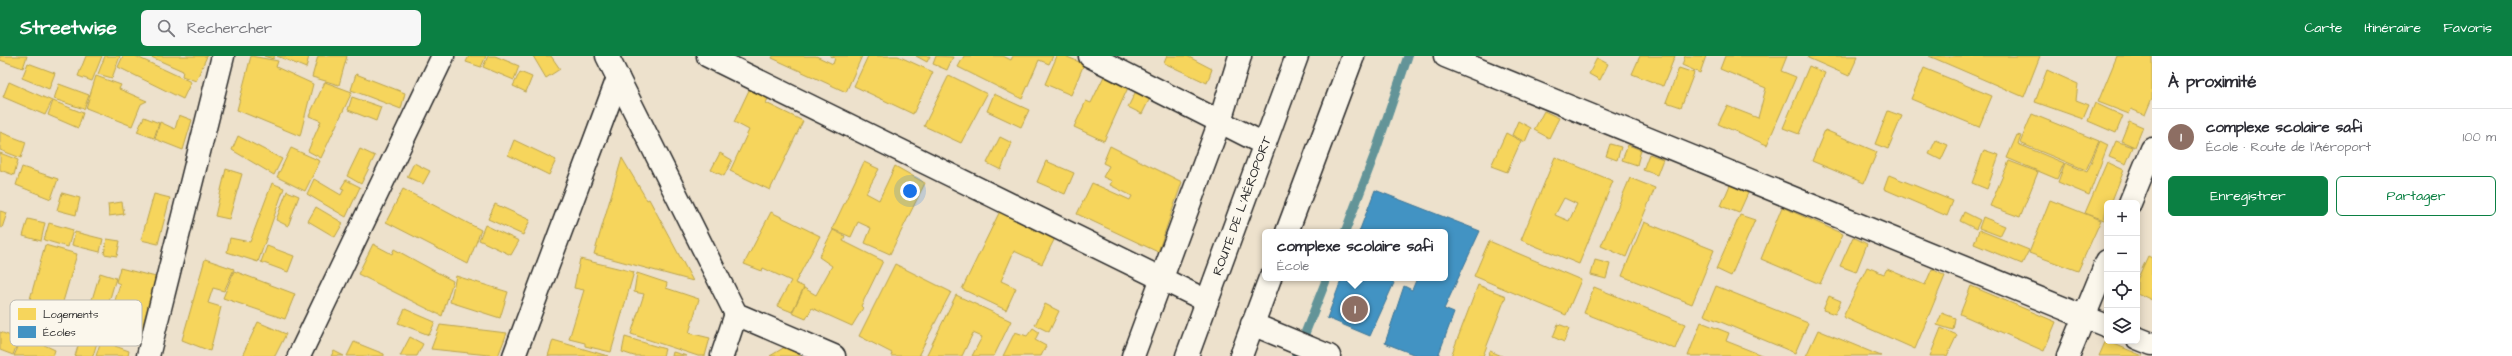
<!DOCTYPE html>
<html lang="fr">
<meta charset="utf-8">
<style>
:root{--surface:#fff;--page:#f7f7f7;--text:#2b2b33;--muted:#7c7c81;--line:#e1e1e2;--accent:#0b8043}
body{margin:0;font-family:"Architects Daughter",sans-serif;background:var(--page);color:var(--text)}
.controls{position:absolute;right:12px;bottom:12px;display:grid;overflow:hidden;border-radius:6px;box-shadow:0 2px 10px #0003}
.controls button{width:36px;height:36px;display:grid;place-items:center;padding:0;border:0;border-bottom:1px solid var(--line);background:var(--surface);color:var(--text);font:20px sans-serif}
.you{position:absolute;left:910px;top:135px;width:14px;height:14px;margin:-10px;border:3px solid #fff;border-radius:50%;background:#1a73e8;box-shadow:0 0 0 6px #1a73e833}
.badge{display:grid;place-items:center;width:26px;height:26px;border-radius:50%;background:var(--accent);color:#fff;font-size:13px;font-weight:700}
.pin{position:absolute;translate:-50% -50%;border:2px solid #fff;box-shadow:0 1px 4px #0006}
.popup{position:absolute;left:1262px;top:173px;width:186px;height:52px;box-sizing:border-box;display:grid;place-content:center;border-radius:6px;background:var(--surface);filter:drop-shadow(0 1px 3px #0005);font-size:13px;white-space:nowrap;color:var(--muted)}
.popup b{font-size:15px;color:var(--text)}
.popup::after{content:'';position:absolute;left:50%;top:100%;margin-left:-8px;border:8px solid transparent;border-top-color:var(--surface)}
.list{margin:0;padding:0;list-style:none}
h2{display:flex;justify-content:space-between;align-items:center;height:52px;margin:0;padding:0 16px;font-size:17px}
h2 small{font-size:13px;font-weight:400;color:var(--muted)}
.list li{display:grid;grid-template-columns:26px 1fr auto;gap:12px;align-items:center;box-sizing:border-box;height:56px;padding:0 16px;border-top:1px solid var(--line)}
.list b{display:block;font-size:15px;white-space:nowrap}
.list p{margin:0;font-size:13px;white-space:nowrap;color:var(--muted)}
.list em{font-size:13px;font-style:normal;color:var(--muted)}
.actions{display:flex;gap:8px;padding:12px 16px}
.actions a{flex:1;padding:9px 0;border:1px solid var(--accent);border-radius:6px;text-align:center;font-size:14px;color:var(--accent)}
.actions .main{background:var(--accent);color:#fff}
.icon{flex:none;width:22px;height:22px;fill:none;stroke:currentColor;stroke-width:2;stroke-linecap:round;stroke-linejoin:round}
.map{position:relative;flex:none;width:2152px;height:300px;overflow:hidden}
header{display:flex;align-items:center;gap:24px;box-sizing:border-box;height:56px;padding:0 20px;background:var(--accent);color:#fff}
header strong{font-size:19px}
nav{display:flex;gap:22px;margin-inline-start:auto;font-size:14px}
.search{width:280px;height:36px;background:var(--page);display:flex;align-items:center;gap:10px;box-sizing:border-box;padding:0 14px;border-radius:6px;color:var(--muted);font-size:15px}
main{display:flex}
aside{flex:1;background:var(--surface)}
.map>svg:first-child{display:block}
</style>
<header>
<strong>Streetwise</strong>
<div class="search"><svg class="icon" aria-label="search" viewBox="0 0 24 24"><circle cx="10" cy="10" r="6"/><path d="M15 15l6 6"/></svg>Rechercher</div>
<nav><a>Carte</a><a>Itinéraire</a><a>Favoris</a></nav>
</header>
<main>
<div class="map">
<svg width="2152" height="300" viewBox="0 0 2152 300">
<rect width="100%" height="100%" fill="#ede1cc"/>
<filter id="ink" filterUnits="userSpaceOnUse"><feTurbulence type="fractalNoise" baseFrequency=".025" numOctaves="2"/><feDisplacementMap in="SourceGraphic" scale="8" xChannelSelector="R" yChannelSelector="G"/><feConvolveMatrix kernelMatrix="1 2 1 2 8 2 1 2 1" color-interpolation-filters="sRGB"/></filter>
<g filter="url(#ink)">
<g fill="#f6d55c" stroke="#b9a24d" fill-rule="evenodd">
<polygon points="0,0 27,0 23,12 0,4"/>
<polygon points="86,0 102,0 92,25 78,20"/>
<polygon points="105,0 120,0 112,22 98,18"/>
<polygon points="123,0 135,0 191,26 183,43 118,11"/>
<polygon points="149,0 207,0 196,25 182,20 183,15"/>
<polygon points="251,0 278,5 276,11 313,28 300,80 237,54"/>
<polygon points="264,0 275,0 273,3"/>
<polygon points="277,0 309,0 306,12"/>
<polygon points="318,0 347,0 339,29 312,21"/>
<polygon points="469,0 486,0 481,11 466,6"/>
<polygon points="488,0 495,0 519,10 514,24 483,11"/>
<polygon points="533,0 551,0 560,13 546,22"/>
<polygon points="773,0 816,0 833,8 835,2 830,0 862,0 846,36 772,2"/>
<polygon points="868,0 898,0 933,16 913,58 854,30"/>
<polygon points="916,0 930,0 927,6"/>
<polygon points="936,0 953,1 947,14 933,8"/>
<polygon points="964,0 1003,0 1011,4 1013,0 1053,0 1049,8 1039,4 1022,43 958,11"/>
<polygon points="1057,0 1065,0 1084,8 1071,39 1045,28"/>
<polygon points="1167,0 1187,0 1212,13 1207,27 1164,7"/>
<polygon points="1640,0 1675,0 1663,30 1632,18"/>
<polygon points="1685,0 1706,0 1700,17 1682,9"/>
<polygon points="1725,0 1787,0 1781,15 1796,21 1767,89 1718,68 1727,50 1758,62 1766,32 1720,13"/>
<polygon points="1809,0 1858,0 1849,20 1808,2"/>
<polygon points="1929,0 2040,0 2024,41"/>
<polygon points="2117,0 2152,0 2152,42 2145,59 2131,53 2129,58 2098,46"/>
<polygon points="1597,2 1608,8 1600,24 1589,18"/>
<polygon points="28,7 55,17 49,33 22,22"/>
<polygon points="1809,10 1825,17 1799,78 1783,72"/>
<polygon points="1679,12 1694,17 1681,51 1666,46"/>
<polygon points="1924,12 1992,40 1979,71 1911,43"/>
<polygon points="1107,14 1131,25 1104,85 1074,71 1086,45 1091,47"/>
<polygon points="2047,14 2078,28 2076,44 2089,49 2083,63 2035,46"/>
<polygon points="520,16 532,21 526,36 513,30"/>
<polygon points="356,18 405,37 401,53 351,34"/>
<polygon points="949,19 987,38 961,87 924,70"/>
<polygon points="96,20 121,29 119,33 147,45 141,48 132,70 86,52"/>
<polygon points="9,26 52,45 45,59 3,41"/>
<polygon points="325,26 352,36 321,102 308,95 321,65 309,60"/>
<polygon points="59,28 89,39 84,53 54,43"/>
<polygon points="750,32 769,40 766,47 803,65 770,134 730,115 749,74 734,66"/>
<polygon points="1137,33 1151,40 1142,58 1128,51"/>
<polygon points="994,38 1029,54 1021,71 987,55"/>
<polygon points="352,41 381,51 376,65 348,54"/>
<polygon points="53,45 83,57 78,72 48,59"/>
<polygon points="2095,47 2123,60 2116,77 2088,65"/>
<polygon points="1544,55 1559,62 1549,82 1534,74"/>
<polygon points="1888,55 1902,60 1888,93 1875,88"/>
<polygon points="2032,58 2099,85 2086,114 2020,87"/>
<polygon points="179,59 192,64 183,94 155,83 160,66 175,73"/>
<polygon points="144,61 159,67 154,82 137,76"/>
<polygon points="1518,65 1531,72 1525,86 1512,79"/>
<polygon points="2129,65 2143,71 2135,91 2121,85"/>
<polygon points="1825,74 1877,96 1864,127 1812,105"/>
<polygon points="0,76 26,86 21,102 0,94"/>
<polygon points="1506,77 1521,85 1507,116 1491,110"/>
<polygon points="2017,79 2021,80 2018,88 2064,107 2057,123 2007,102"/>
<polygon points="238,80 282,103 274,119 232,94"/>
<polygon points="1000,81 1012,87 1001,114 987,107"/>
<polygon points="514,84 556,104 549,119 508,99"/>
<polygon points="1936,84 1948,89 1941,104 1929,98"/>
<polygon points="2100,85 2108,89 2089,139 2058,126 2065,107 2087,116"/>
<polygon points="2116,85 2133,91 2126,108 2109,101"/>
<polygon points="1610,88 1621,91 1617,104 1606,100"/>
<polygon points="1628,89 1641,94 1637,109 1622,104"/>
<polygon points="1110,90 1182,126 1158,196 1077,158 1092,127 1130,144 1132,140 1110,129 1112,125 1103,121 1109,110 1103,107"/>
<polygon points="291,92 320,105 305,135 277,121"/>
<polygon points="360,93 375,100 361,128 347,120"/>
<polygon points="1984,94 1999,99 1987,133 1972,127"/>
<polygon points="0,97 18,104 14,119 0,114"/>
<polygon points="720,97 732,104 724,120 711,114"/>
<polygon points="1649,98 1663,103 1657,119 1643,114"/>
<path d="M1555,101l58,24 -34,83 -58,-24zM1564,142l13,6 -8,17 -14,-6z"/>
<polygon points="622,102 647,144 649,143 693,225 594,198"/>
<polygon points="1046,105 1074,117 1065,138 1037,126"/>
<polygon points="2009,105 2038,116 2020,161 1990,150"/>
<polygon points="864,106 879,113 866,137 879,144 895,110 925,127 890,198 865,187 871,172 858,166 851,181 832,173"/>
<polygon points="2107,106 2124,114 2111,147 2107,147 2104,164 2085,157"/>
<polygon points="414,107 430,115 423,128 407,121"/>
<polygon points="22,111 58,123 51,143 16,129"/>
<polygon points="226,113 242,118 229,163 215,160"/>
<polygon points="1889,119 1953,145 1947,160 1884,133"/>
<polygon points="1630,122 1655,132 1626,201 1601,190"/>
<polygon points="314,123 341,139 344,133 341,132 346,124 360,131 346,161 307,138"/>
<polygon points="272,127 284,132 258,206 227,196 230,182 250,186"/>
<polygon points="1730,129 1748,137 1739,157 1721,150"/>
<polygon points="403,133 481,174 468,208 386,166"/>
<polygon points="287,135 299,140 288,170 276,164"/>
<polygon points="62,137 80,142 76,159 57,154"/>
<polygon points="154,138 170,142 158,188 141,184"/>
<polygon points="2050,144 2101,164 2078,215 2029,197"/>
<polygon points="122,146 124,158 109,160 108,148"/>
<polygon points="495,148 530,164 523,179 488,163"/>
<polygon points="316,151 343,167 335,181 308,165"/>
<polygon points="1782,151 1843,178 1820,228 1761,203"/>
<polygon points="0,155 7,157 2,172 0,171"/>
<polygon points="1000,155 1055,182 1042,208 1014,195 1001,225 1016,232 1006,254 962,233"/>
<polygon points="771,156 820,180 795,227 804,231 792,256 777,250 791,225 763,212 762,215 744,208"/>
<polygon points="1964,156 1980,164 1976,173 1960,165"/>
<polygon points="1740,159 1755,164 1731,220 1716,213"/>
<polygon points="1983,161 2005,170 2000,180 1979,172"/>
<polygon points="28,163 45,167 41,185 23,180"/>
<polygon points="1644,166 1714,194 1692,248 1622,220"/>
<polygon points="49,167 73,174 68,191 44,184"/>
<polygon points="485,169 519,185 511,199 479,184"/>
<polygon points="833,174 845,180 843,185 883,205 861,250 863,252 852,270 812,252 806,263 792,257 804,232 816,239 832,210 819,201"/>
<polygon points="1979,174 2029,194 2022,208 1974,188"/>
<polygon points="75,176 103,183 100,196 72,189"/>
<polygon points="1853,181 1867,188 1856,216 1840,210"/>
<polygon points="107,183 120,185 117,200 104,198"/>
<polygon points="1489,185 1581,224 1566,259 1474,220"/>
<polygon points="373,188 392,198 394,193 453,225 442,260 358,218"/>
<polygon points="45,189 77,198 53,280 28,271 30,264 25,261"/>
<polygon points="267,190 294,200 288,216 261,206"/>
<polygon points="2148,200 2152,202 2152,244 2137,237 2137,224"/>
<polygon points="205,203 234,213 224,235 213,232 208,247 221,251 210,295 182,284"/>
<polygon points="580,203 634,216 611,296 585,290 585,287 569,283 584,234 574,232"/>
<polygon points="1595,204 1610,208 1606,223 1591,219"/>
<polygon points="895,208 951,236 919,298 922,300 891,300 892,297 859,280"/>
<polygon points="1867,211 1884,218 1887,213 1925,229 1932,213 1945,220 1915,293 1843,261"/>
<polygon points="120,212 156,221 140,279 107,271 120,228 116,226"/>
<polygon points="234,215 295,238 285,263 223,242"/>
<polygon points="100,217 116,222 93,300 75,300"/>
<polygon points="637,217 667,227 666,232 699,243 689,277 710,282 705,300 698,300 631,278 644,238 634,236"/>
<polygon points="456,220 508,236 500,262 450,246"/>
<polygon points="1478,229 1506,240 1483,300 1451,300"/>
<polygon points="1716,230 1808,267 1795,297 1704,259"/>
<polygon points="1971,230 2056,266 2044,295 1960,258"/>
<polygon points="1594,231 1685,268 1675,293 1584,257"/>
<polygon points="956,239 1011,265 994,300 972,300 982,281 973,277 962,300 926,300"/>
<polygon points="1829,240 1841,245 1835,258 1823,254"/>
<polygon points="1045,248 1059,255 1049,276 1035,269"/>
<polygon points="405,253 435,266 429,279 398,267"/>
<polygon points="1942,257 1955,262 1953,274 1937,269"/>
<polygon points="258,266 286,278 275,300 242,300"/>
<polygon points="1701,266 1729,277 1726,285 1764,300 1688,300"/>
<polygon points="1558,268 1569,272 1564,286 1553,281"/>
<polygon points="440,269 507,277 498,300 431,293"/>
<polygon points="1033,272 1039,276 1035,284 1046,290 1041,300 1003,300 1015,276 1027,280"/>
<polygon points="1941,272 1957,279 1947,300 1930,300"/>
<polygon points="1818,274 1881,300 1806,300"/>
<polygon points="104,275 117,279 115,290 129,295 128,300 96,300"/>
<polygon points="0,276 19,283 13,299 0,294"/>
<polygon points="410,281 423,288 417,300 400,300"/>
<polygon points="625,281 665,293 663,300 634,300 622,296"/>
<polygon points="21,284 35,289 38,286 55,294 53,300 14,300"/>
<polygon points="553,284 608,300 548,300"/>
<polygon points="2106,284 2107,285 2143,300 2099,300"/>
<polygon points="354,286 384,298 384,300 347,300"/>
<polygon points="785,291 802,300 770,300"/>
<polygon points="334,295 344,300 331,300"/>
<polygon points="1490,295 1502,300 1488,300"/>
<polygon points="673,296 687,300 672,300"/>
</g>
<g fill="#4393c3" stroke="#3c7495">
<polygon points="1375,134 1480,175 1444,253 1454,257 1438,300 1418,300 1385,287 1404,230 1412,234 1417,222 1445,222 1445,176 1359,176"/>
<polygon points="1342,222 1387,222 1394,227 1370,280 1327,262"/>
</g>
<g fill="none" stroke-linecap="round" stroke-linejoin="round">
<g stroke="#639498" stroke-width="9">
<polyline points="1345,176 1375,97 1408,0"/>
<polyline points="1296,300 1327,222"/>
</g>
<g stroke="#2b2b2b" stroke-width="25">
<g id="minor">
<polyline points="607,0 736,258 834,300"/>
<polyline points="708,0 1207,245"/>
<polyline points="1090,0 1264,88"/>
<polyline points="1445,0 2107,270"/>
<polyline points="2130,147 2152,93"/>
<polyline points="1252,268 1329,300"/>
<polyline points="2137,282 2152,288"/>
<polyline points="148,300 223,0"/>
<polyline points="299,300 443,0"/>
<polyline points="514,300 618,22"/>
<polyline points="722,300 736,258"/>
<polyline points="1133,300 1220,65 1240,0"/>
<polyline points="2068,300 2107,205"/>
</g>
</g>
<g stroke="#2b2b2b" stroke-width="25">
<g id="trunk">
<polyline points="1287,176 1353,0"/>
<path id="s1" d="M1187,300l110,-300"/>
<polyline points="1241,300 1270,222"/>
</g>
</g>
<use href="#minor" stroke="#fbf7ec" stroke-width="22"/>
<use href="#trunk" stroke="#fbf7ec" stroke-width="22"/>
</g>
</g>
<g text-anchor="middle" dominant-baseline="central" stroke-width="4" stroke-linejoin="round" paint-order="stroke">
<g font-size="13" fill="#2b2b2b" stroke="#fbf7ec">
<text stroke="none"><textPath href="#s1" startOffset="160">ROUTE DE L'AÉROPORT</textPath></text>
</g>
</g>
<rect x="10" y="244" width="132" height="46" rx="6" fill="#fbf7ec" stroke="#bdbab2" stroke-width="1"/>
<rect x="18" y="252" width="18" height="12" fill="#f6d55c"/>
<rect x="18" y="270" width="18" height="12" fill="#4393c3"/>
<g font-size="11" fill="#2b2b2b">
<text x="43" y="262">Logements</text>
<text x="43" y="280">Écoles</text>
</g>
</svg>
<div class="controls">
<button>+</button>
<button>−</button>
<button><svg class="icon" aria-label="locate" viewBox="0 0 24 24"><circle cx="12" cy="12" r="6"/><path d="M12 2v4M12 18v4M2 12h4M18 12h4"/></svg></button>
<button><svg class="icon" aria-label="layers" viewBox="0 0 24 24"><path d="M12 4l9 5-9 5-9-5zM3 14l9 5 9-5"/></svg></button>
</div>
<div class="you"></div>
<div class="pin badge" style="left:1355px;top:253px;background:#8d6e63">1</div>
<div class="popup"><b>complexe scolaire safi</b>École</div>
</div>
<aside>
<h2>À proximité<small></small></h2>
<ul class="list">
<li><span class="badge" style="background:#8d6e63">1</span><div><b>complexe scolaire safi</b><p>École · Route de l'Aéroport</p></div><em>100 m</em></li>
</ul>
<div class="actions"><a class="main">Enregistrer</a><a>Partager</a></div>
</aside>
</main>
